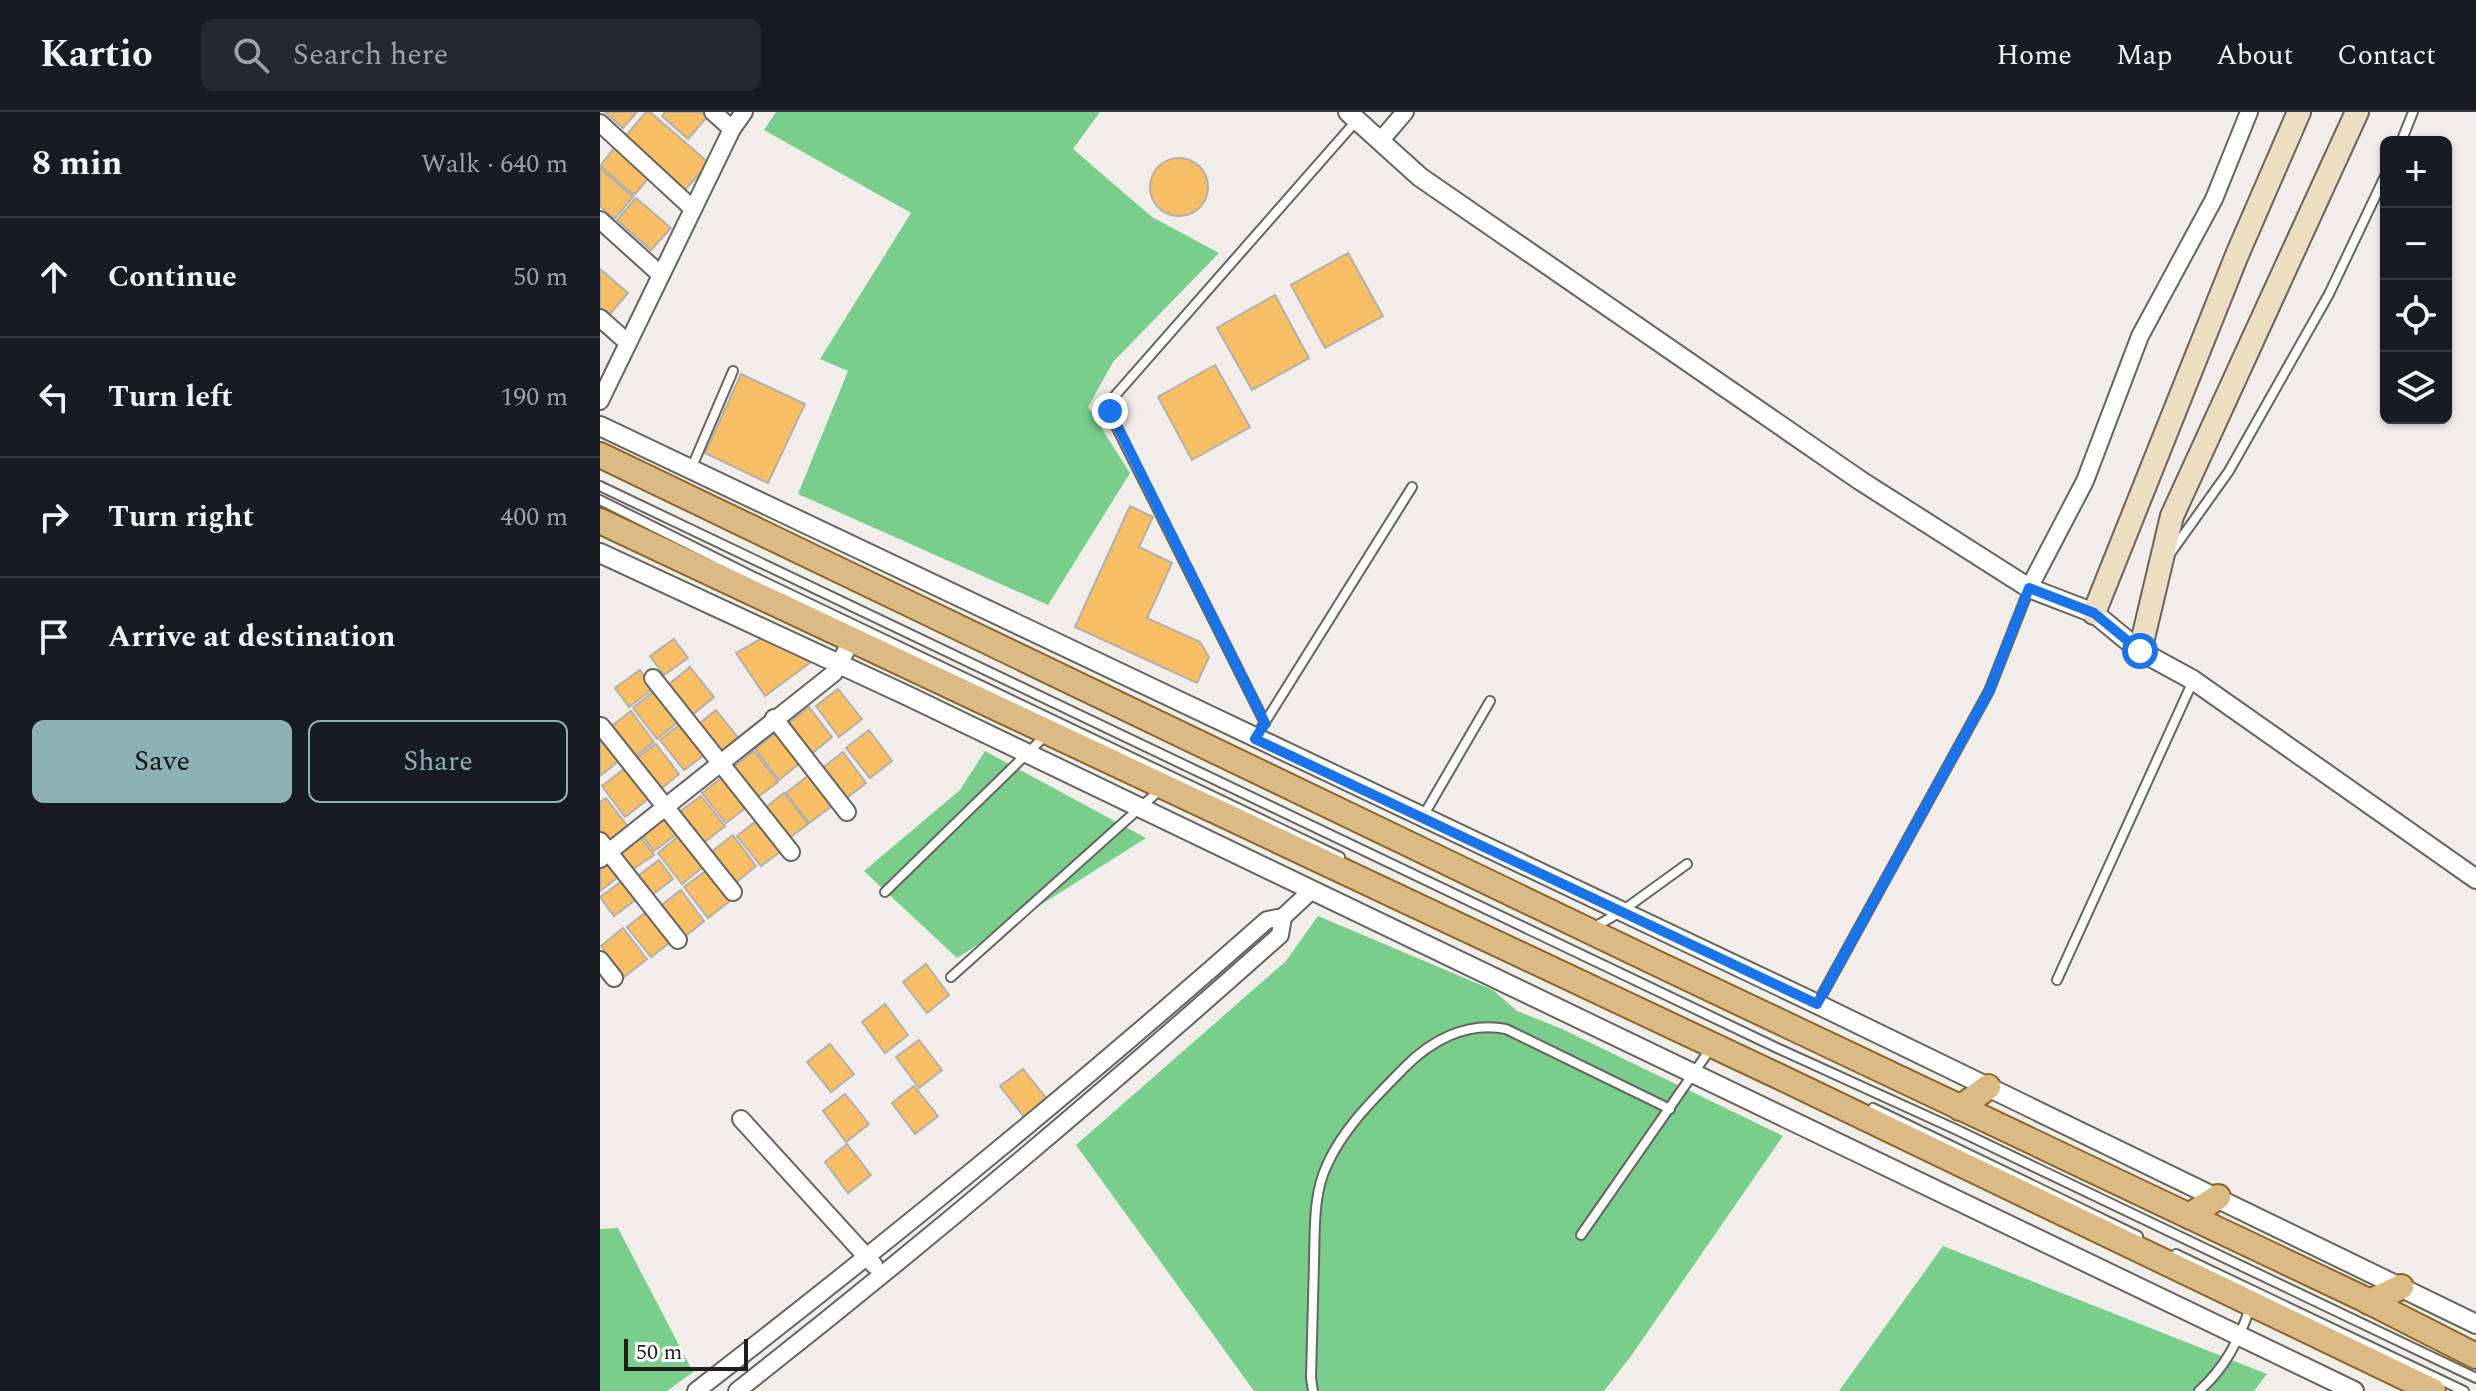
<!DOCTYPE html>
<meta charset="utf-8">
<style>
:root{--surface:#171b24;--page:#242831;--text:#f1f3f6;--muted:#9ea1a6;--line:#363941;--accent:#8cb2b5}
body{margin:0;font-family:Spectral,serif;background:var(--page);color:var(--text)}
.controls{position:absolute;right:24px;top:24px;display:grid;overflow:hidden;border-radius:12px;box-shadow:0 2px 6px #0004}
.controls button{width:72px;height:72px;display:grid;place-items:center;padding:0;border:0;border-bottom:2px solid var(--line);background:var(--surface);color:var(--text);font:40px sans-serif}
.scale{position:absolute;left:24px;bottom:20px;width:124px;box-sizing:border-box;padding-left:8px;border:4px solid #1f1e1c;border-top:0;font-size:22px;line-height:28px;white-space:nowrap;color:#1f1e1c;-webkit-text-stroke:6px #fff;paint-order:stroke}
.stop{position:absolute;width:24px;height:24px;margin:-18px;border:6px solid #1a73e8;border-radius:50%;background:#fff}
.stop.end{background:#1a73e8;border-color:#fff;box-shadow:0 2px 8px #0008}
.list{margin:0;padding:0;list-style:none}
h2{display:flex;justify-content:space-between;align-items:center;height:104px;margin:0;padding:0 32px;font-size:34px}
h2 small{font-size:26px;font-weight:400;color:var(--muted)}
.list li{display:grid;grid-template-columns:52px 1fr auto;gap:24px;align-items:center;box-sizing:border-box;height:120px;padding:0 32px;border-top:2px solid var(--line)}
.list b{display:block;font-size:30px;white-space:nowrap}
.list em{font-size:26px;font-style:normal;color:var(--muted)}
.actions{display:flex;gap:16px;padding:24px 32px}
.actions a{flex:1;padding:18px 0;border:2px solid var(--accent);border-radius:12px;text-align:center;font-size:28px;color:var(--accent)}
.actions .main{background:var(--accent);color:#111}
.icon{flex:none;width:44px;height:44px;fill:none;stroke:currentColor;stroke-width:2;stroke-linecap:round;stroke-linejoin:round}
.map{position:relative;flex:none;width:1876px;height:1279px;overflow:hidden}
header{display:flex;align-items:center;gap:48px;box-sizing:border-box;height:112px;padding:0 40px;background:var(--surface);border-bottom:2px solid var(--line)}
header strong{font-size:38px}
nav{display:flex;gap:44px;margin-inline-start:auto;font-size:28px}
.search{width:560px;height:72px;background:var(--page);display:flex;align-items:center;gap:20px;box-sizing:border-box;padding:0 28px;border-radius:12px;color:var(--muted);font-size:30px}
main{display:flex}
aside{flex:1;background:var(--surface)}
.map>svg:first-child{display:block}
</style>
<header>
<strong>Kartio</strong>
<div class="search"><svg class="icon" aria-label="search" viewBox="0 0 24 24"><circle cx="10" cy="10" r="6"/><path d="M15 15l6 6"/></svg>Search here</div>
<nav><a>Home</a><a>Map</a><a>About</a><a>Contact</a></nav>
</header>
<main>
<aside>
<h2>8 min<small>Walk · 640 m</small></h2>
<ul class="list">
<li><svg class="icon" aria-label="ahead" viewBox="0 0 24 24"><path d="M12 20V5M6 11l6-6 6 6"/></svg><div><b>Continue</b></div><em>50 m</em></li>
<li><svg class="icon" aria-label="left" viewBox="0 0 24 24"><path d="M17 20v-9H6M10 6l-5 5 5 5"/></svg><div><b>Turn left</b></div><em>190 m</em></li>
<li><svg class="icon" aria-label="right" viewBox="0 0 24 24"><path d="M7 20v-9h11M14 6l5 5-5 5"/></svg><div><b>Turn right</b></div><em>400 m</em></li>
<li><svg class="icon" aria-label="arrive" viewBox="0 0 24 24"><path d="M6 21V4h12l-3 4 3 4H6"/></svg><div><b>Arrive at destination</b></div></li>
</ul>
<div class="actions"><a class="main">Save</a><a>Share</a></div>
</aside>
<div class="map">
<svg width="1876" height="1279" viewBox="0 0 1876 1279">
<rect width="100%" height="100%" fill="#f1ede8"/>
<g fill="#79ce8c">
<polygon points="176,0 500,0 473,37 552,105 619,141 513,250 488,295 530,361 448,493 198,382 248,259 220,247 311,101 164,18"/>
<polygon points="385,639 546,726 357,846 264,759 360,678"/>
<polygon points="718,804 893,878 917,899 962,917 1183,1024 1031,1244 1004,1279 654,1279 476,1033 686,849"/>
<polygon points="18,1116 93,1260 67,1279 0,1279 0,1117"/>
<polygon points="1343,1134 1667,1262 1654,1279 1239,1279"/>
</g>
<g fill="#f8be65" stroke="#b3afaa" stroke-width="2">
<polygon points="5,0 37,0 23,16"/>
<polygon points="46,0 50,0 109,51 84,79 24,26"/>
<polygon points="65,0 102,0 107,5 88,27 62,4"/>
<polygon points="18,31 53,61 34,83 0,54"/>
<circle cx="579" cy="75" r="29"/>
<polygon points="0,56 33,85 14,107 0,94"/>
<polygon points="36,86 71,116 51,138 17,108"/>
<polygon points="748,141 783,204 725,236 691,173"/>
<polygon points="0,157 28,181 9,203 0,195"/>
<polygon points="675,183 709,246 652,278 617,216"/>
<polygon points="615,253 650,315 592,348 558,285"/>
<polygon points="141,262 205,292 168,371 105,341"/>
<polygon points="530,394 553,405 539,435 572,451 547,506 600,530 609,545 597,571 475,515"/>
<polygon points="164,525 211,550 165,584 136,541"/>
<polygon points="74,527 88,546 64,563 50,544"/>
<polygon points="90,555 114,585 92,603 68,573"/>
<polygon points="40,558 53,577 29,595 15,576"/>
<polygon points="238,577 262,607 239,625 216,594"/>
<polygon points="56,578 79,609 57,627 33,596"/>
<polygon points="209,595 232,625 210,643 186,613"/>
<polygon points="116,598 140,628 117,646 94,616"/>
<polygon points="31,599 54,630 32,647 8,617"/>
<polygon points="83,610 107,641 84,658 60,628"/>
<polygon points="269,618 292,649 270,666 246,636"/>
<polygon points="178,619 201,650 179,668 155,637"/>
<polygon points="0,622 20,648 0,664"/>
<polygon points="56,632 79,662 57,680 33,649"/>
<polygon points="154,639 178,670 155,687 131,657"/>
<polygon points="243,640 266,671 244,688 220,658"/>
<polygon points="24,657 48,687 25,705 2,674"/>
<polygon points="125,663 149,693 126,711 102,681"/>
<polygon points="209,663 232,694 209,711 186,681"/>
<polygon points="184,681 208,712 185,729 161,699"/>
<polygon points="101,684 125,714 102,732 78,701"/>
<polygon points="6,686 29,716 7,734 0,725 0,690"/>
<polygon points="64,702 78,721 54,739 40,720"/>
<polygon points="160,706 184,737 161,754 137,724"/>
<polygon points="80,723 104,754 82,772 58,741"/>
<polygon points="133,723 156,754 134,772 110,741"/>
<polygon points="40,724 54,743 29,760 15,742"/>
<polygon points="8,744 21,763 0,779 0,750"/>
<polygon points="59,748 73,767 49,785 35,766"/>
<polygon points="107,758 131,788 108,806 84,775"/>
<polygon points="25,767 38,786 14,804 0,785"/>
<polygon points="81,778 104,809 82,827 58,796"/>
<polygon points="50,797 73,828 51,845 27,815"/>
<polygon points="23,816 47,847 24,865 1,834"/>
<polygon points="326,852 349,883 327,901 303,870"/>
<polygon points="285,892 308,923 285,941 262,910"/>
<polygon points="319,928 342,958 319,976 296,945"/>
<polygon points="230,932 254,962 231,980 207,950"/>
<polygon points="423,957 447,987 424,1005 400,974"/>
<polygon points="314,974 338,1004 315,1022 292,991"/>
<polygon points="245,982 269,1012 246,1030 223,999"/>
<polygon points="247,1032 271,1063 248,1081 225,1050"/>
</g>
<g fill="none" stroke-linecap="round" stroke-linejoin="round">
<g stroke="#676460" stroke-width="12">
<g id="service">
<polyline points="1801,30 1813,0"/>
<polyline points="91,357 133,259"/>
<polyline points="0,374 1177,936 1355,1017 1876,1266"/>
<polyline points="0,388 152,464 740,745"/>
<polyline points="1572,439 1629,359 1729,182 1786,62"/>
<polyline points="665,611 512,306 510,292 513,286 757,8"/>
<polyline points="662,615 812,375"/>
<polyline points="822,706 890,589"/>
<polyline points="285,780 445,624"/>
<polyline points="993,816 1022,799 1087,752"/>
<polyline points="351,865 562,676"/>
<polyline points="1457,868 1593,569"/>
<polyline points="1217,892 1389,579 1429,477"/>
<polyline points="1273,996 1538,1124"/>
<polyline points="981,1123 1111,936"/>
<polyline points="1576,1142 1864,1279"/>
<path d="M713,1279l-2,-13c1,-39 2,-78 3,-116 1,-32 -1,-68 13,-97 17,-38 47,-66 76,-96 27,-28 63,-48 103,-40l164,80"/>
<path d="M1599,1279c26,-23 40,-51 51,-83"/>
</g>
</g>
<g stroke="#676460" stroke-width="20">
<g id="minor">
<polyline points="113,0 132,17"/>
<polyline points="0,11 93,97"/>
<polyline points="781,28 805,0"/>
<polyline points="0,108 61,163"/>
<polyline points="0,206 28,231"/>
<polyline points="0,289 132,17 144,0"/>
<polyline points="1429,476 1485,369 1540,224 1614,87 1649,0"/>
<polyline points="53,566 191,740"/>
<polyline points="174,606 247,700"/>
<polyline points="1,614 133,780"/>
<polyline points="0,729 78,828"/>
<polyline points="0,747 234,561 252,528"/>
<polyline points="0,848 14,866"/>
<polyline points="141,1007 274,1153"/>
<path d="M96,1279c195,-151 386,-307 571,-471l16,-3 29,-27"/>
<path d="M137,1279c186,-146 367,-299 543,-456l3,-18"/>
</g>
</g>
<g stroke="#676460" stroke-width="22">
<g id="tertiary">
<polyline points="748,0 820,65 1261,369 1429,476 1494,501 1540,539 1593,568 1876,767"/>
<polyline points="0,314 1217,892 1876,1212"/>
<polyline points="0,441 308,584 1754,1279"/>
</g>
</g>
<g stroke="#676460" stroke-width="26">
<g id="secondary">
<polyline points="1494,501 1637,143 1699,0"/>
<polyline points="1540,539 1572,404 1757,0"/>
</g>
</g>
<g stroke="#8a6729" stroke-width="28">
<g id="primary">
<polyline points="0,343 1054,850 1762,1186 1876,1244"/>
<polyline points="0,409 1178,964 1833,1279"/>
<polyline points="1360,996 1388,975"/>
<polyline points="1589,1104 1618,1085"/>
<polyline points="1769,1190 1801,1175"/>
</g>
</g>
<use href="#service" stroke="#fff" stroke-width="8"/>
<use href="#minor" stroke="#fff" stroke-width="16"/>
<use href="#tertiary" stroke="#fff" stroke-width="18"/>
<use href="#secondary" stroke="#edddc1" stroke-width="22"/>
<use href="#primary" stroke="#dbbb83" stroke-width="24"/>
</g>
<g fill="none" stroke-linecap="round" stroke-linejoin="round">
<polyline stroke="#1a73e8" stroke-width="10" points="510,299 665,611 655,627 1217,892 1389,579 1429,476 1494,501 1540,539"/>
</g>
</svg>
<div class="controls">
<button>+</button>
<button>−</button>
<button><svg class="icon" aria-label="locate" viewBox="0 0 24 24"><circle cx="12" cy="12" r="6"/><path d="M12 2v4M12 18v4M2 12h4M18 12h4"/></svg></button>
<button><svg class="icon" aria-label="layers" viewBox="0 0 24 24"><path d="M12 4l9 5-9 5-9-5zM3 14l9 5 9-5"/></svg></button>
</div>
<div class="scale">50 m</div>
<div class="stop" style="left:1540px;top:539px"></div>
<div class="stop end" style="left:510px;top:299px"></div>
</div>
</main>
